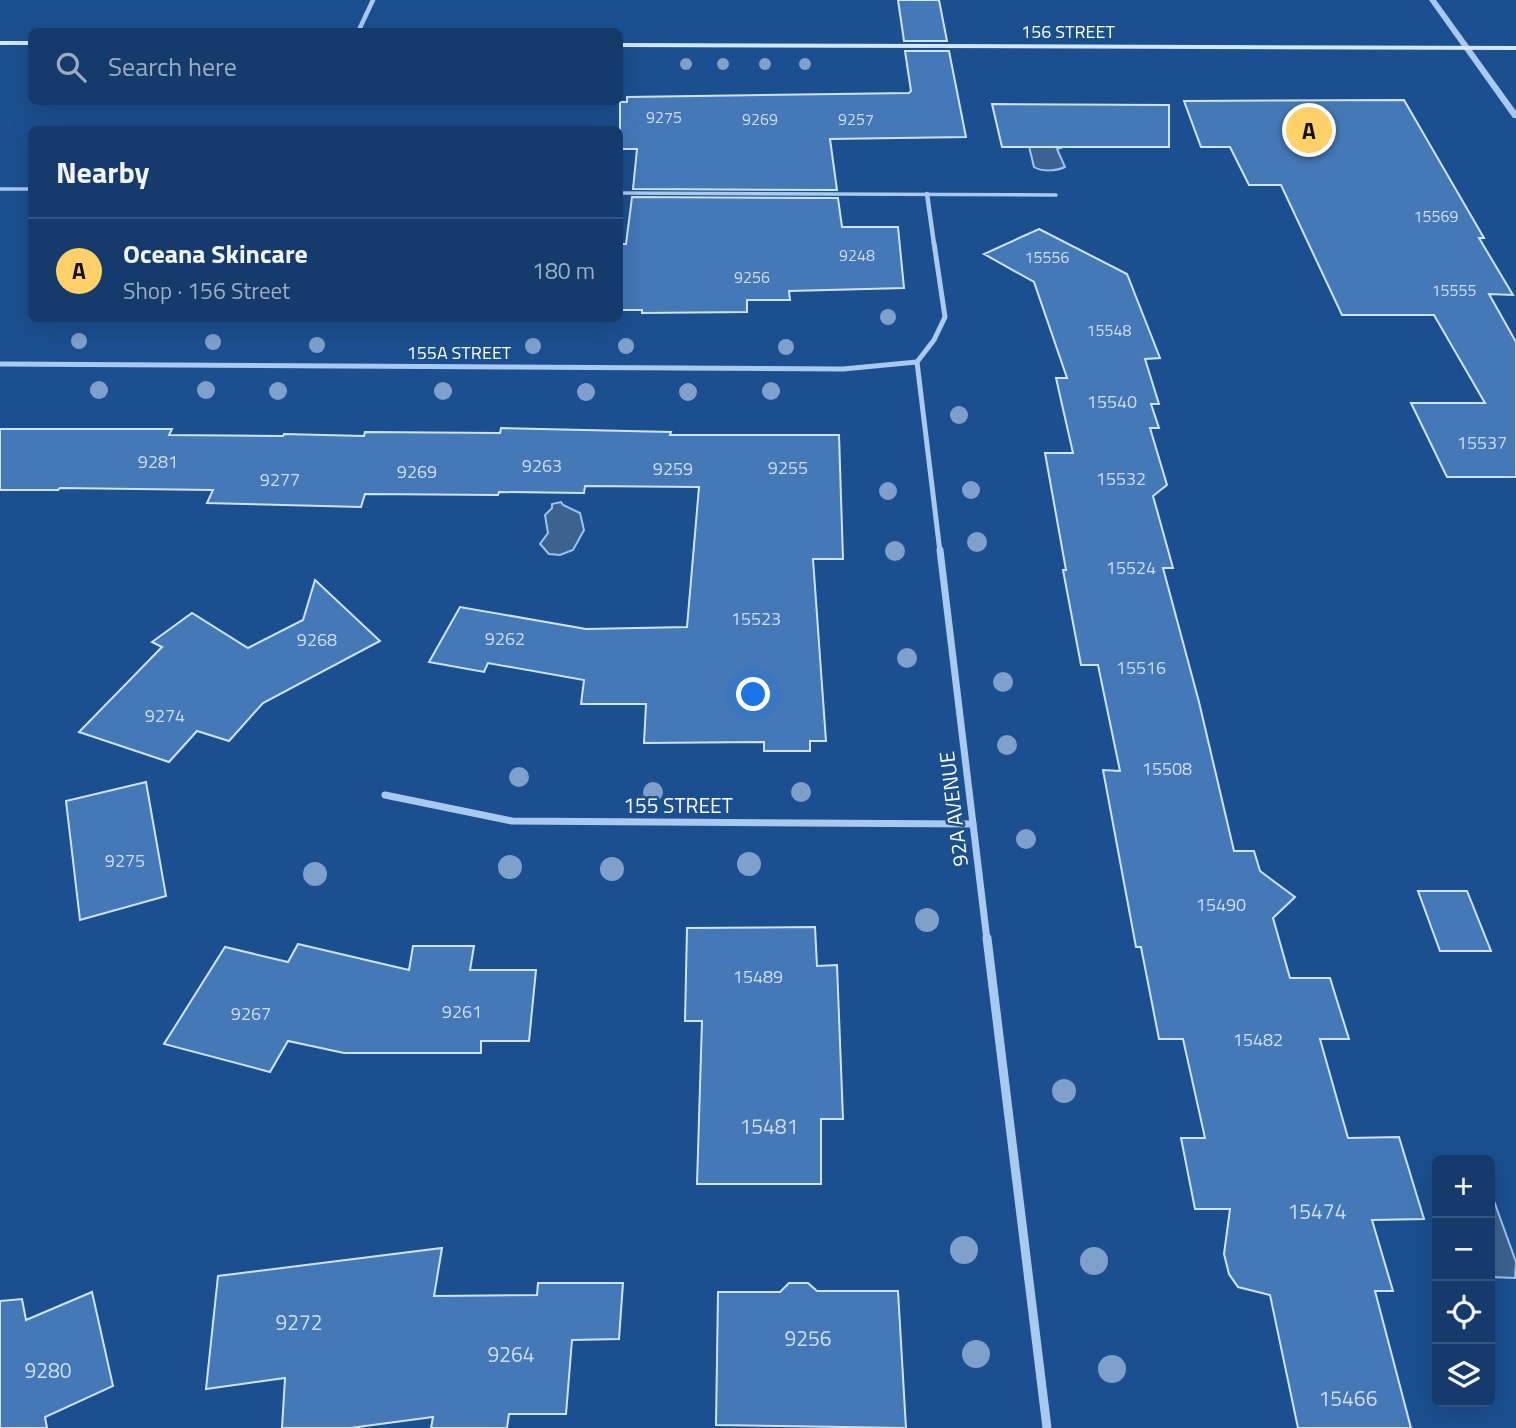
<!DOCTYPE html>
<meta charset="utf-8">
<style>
:root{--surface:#143b6b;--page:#1d4271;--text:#f1f3f6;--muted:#9dadc1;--line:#33557e;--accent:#ffd166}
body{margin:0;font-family:"Titillium Web",sans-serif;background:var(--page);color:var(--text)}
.controls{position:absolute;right:21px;bottom:21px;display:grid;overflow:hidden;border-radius:10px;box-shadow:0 7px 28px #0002}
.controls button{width:63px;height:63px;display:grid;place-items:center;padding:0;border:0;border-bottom:2px solid var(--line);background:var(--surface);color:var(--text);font:35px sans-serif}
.you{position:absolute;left:754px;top:695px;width:24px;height:24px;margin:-18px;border:5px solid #fff;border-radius:50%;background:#1a73e8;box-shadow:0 0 0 10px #1a73e833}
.badge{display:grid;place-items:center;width:46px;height:46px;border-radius:50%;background:var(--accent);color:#111;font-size:23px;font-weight:700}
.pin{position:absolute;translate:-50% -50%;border:4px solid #fff;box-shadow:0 2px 7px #0006}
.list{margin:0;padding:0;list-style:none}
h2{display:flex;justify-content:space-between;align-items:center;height:91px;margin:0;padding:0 28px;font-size:30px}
h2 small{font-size:23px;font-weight:400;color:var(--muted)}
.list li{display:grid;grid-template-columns:46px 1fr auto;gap:21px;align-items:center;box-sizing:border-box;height:105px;padding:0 28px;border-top:2px solid var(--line)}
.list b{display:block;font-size:26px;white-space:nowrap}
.list p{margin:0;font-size:23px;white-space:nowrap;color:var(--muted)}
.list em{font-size:23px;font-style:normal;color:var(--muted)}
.icon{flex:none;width:38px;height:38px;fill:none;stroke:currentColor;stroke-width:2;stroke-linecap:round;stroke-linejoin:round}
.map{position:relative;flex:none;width:1516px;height:1428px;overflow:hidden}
.search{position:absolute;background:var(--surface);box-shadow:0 7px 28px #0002;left:28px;top:28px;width:595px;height:77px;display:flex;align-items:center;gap:18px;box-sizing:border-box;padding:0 24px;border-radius:10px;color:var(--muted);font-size:26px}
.panel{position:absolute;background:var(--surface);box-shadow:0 7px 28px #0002;left:28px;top:126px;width:595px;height:196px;border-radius:10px}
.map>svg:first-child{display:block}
</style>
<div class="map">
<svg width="1516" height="1428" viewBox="0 0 1516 1428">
<rect width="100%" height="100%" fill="#1b4f8f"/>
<g fill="#3c6290" stroke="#9cc4f0" stroke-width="2">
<path d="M1028,142l32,2 1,4 -4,1 8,18c-8,4 -23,5 -31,0z"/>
<polygon points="561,502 563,505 580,513 584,530 573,550 560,555 549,554 540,544 548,533 545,515 552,508 552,504"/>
<polygon points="1490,1190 1516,1262 1515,1278 1490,1277"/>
</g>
<g fill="#4478b7" stroke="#cfe3fa" stroke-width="2">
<polygon points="898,0 939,0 947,41 904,41"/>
<polygon points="905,51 949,51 966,137 830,139 837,190 633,189 637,149 620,149 620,102 627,102 627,97 909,93 911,91"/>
<polygon points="1404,100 1484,238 1479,238 1513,295 1489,294 1516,342 1516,477 1447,477 1411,403 1485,403 1434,315 1342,315 1281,185 1249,185 1230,147 1201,147 1184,101"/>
<polygon points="992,104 1169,105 1169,147 1002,147"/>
<polygon points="632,197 838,198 842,227 898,227 904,288 789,291 790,300 747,300 747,312 642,313 642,310 620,310 620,244 626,244"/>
<polygon points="1039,229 1127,274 1160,358 1145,359 1159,404 1151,404 1159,428 1150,428 1167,485 1153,496 1173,568 1163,568 1199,702 1234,851 1254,851 1260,871 1295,897 1273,918 1290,978 1330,978 1349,1039 1320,1039 1348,1138 1399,1137 1424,1219 1372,1220 1393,1291 1375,1291 1411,1428 1298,1428 1270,1295 1238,1287 1229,1274 1224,1254 1230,1209 1195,1209 1181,1138 1205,1138 1183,1039 1159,1039 1141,947 1136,947 1103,770 1120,771 1098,665 1081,665 1063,570 1066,570 1045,453 1073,453 1056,378 1067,378 1034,282 984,254"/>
<polygon points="501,428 671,432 670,435 839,435 843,559 813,559 826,741 810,741 810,751 764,751 764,742 644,743 646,704 581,704 584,680 488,663 484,672 429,662 460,607 586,629 687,627 699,487 585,486 584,493 499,492 498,495 365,494 361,507 207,503 213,490 60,488 58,490 0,490 0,429 172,429 169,435 283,436 284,434 364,436 365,432 500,433"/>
<polygon points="315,580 380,641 263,703 229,741 197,731 169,762 79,732 162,647 152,642 192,613 248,648 303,620"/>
<polygon points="146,782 166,896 80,920 66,801"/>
<polygon points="1418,891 1467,891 1491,951 1440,951"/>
<polygon points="815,927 817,966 837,965 843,1119 821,1119 821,1184 697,1184 702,1021 685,1021 687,928"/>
<polygon points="298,944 409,970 413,946 474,946 470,970 536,970 529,1041 481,1041 481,1053 344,1053 288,1041 270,1072 164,1044 225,947 288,962"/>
<polygon points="442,1248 434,1296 537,1295 538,1283 623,1283 619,1339 572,1340 566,1414 509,1414 507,1428 431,1428 433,1417 350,1428 282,1428 285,1378 206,1389 218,1276"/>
<polygon points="789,1283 808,1283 817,1291 898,1291 906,1428 716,1425 718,1292 780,1292"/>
<polygon points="92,1292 113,1386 45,1417 47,1428 0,1428 0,1301 22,1299 26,1320"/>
</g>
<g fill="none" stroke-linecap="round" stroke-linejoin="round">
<g stroke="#a9c9ee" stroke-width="3.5">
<polyline points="0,189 32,189"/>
<polyline points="620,193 1056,195"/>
</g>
<g stroke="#a9c9ee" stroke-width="4.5">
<polyline points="358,32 373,0"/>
<polyline points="927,194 934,244"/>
</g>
<g stroke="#a9c9ee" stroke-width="5">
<polyline points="934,243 945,317 934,340 917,362 940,552"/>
<polyline points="0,364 843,369 917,362"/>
</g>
<g stroke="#a9c9ee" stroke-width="7">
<polyline points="940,550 987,940"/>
<polyline points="385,795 512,821 973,824"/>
</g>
<polyline stroke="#a9c9ee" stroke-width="9" points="987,938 1047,1428"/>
<polygon fill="#a9c9ee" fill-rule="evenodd" points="1429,0 1436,0 1516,111 1516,118 1513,118"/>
<g fill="#d6e6fa" fill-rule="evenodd">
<rect x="0" y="41" width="32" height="4"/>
<polygon points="620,43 1516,46 1516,50 620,47"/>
</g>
</g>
<g fill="#7ea0ca">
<circle cx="686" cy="64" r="6"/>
<circle cx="723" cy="64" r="6"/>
<circle cx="765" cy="64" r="6"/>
<circle cx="805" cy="64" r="6"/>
<circle cx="888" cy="317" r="8"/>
<circle cx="79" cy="341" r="8"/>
<circle cx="213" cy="342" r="8"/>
<circle cx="317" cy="345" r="8"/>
<circle cx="533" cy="346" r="8"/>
<circle cx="626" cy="346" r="8"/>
<circle cx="786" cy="347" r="8"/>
<circle cx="99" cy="390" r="9"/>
<circle cx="206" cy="390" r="9"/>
<circle cx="278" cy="391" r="9"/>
<circle cx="443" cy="391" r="9"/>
<circle cx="771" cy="391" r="9"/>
<circle cx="586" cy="392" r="9"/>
<circle cx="688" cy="392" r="9"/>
<circle cx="959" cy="415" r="9"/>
<circle cx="971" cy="490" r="9"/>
<circle cx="888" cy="491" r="9"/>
<circle cx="977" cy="542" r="10"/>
<circle cx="895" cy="551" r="10"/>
<circle cx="907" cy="658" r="10"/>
<circle cx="1003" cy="682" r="10"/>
<circle cx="1007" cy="745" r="10"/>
<circle cx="519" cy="777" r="10"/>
<circle cx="653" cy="792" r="10"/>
<circle cx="801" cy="792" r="10"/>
<circle cx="1026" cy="839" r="10"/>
<circle cx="749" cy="864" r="12"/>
<circle cx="510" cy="867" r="12"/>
<circle cx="612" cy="869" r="12"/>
<circle cx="315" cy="874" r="12"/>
<circle cx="927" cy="920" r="12"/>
<circle cx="1064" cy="1091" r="12"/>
<circle cx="964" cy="1250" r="14"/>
<circle cx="1094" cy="1261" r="14"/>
<circle cx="976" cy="1354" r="14"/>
<circle cx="1112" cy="1369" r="14"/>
</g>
<g text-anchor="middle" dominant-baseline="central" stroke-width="5" stroke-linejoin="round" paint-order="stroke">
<g font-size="16" fill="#d0dded">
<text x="664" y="117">9275</text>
<text x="760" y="119">9269</text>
<text x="856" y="119">9257</text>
<text x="1436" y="216">15569</text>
<text x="857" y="255">9248</text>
<text x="1047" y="257">15556</text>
<text x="752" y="277">9256</text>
<text x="1454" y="290">15555</text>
<text x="1109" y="330">15548</text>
</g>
<g font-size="18" fill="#fff" stroke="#1b4f8f">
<text x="1068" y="31">156 STREET</text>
<text x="459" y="352">155A STREET</text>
</g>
<g font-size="18" fill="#d0dded">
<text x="1112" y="401">15540</text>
<text x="1482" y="442">15537</text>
<text x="158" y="461">9281</text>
<text x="542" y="465">9263</text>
<text x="788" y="467">9255</text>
<text x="673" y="468">9259</text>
<text x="417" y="471">9269</text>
<text x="1121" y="478">15532</text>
<text x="280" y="479">9277</text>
<text x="1131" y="567">15524</text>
<text x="756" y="618">15523</text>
<text x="505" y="638">9262</text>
<text x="317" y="639">9268</text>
<text x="1141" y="667">15516</text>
<text x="165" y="715">9274</text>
<text x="1167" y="768">15508</text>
<text x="125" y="860">9275</text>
<text x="1221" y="904">15490</text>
<text x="758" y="976">15489</text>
<text x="462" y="1011">9261</text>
<text x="251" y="1013">9267</text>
<text x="1258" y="1039">15482</text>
</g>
<g font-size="21" fill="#fff" stroke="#1b4f8f">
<text x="678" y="805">155 STREET</text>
<text transform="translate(953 809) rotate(-97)">92A AVENUE</text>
</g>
<g font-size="21" fill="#d0dded">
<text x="769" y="1126">15481</text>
<text x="1317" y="1211">15474</text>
<text x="299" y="1322">9272</text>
<text x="808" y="1338">9256</text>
<text x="511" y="1354">9264</text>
<text x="48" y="1370">9280</text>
<text x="1348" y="1398">15466</text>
</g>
</g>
</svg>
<div class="controls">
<button>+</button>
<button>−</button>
<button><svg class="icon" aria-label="locate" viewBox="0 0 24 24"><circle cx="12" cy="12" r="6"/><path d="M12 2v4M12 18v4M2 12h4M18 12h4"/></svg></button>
<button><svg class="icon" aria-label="layers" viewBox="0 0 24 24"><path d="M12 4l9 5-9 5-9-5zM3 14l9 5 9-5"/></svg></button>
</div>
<div class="you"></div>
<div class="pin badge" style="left:1309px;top:130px">A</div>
<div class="search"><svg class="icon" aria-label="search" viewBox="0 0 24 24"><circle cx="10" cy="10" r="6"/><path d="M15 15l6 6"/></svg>Search here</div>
<section class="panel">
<h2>Nearby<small></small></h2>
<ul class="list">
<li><span class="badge">A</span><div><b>Oceana Skincare</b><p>Shop · 156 Street</p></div><em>180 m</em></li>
</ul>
</section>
</div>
